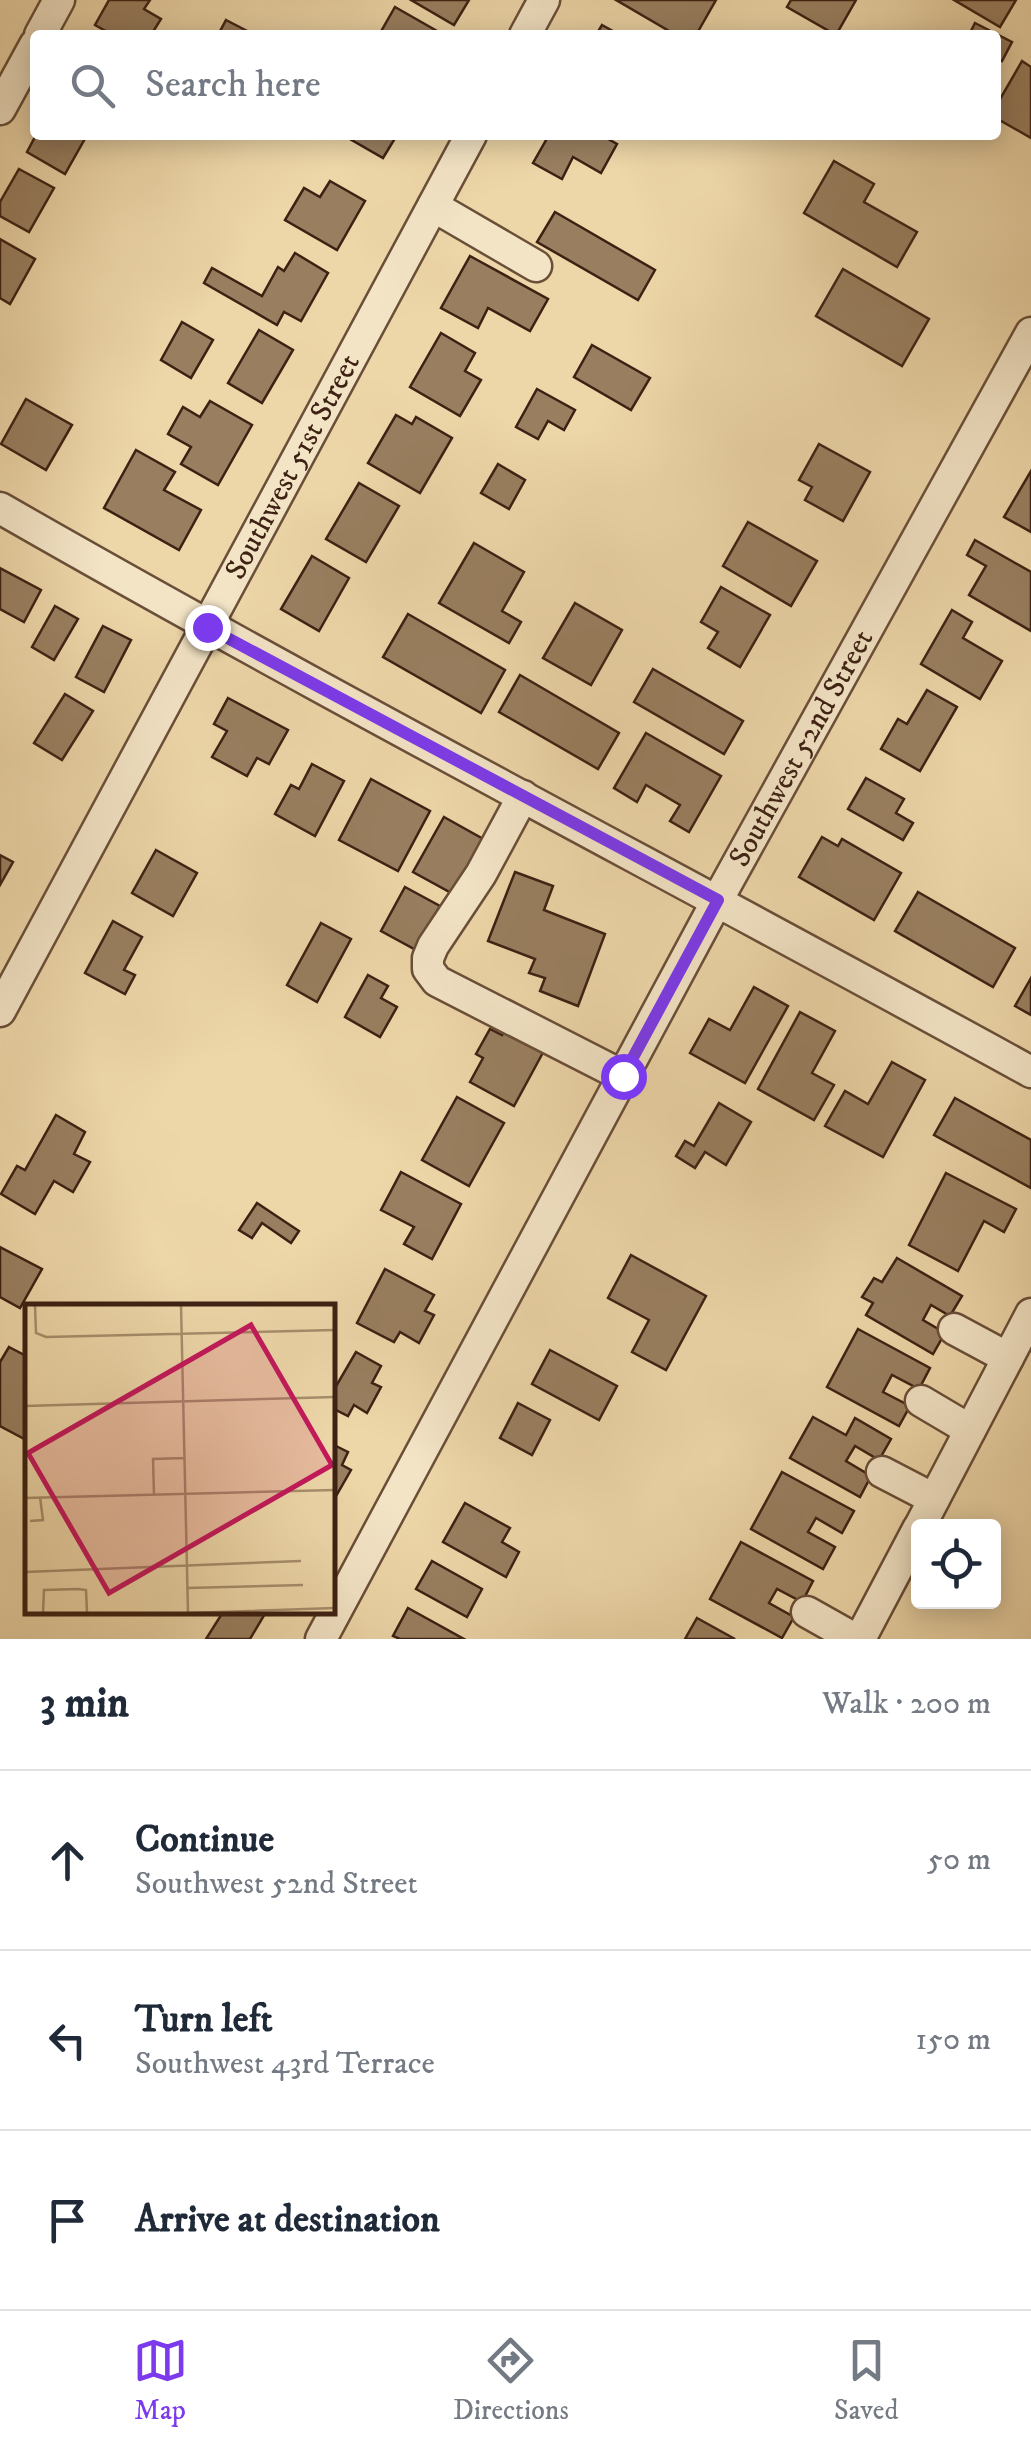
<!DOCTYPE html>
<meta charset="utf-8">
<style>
:root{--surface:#fff;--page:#f2f2f3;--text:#1f2937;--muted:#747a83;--line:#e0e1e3;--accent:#7c3aed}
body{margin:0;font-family:"IM FELL DW Pica",serif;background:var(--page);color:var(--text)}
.controls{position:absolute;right:30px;bottom:30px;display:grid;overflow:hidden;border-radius:10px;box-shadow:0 5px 25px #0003}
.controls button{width:90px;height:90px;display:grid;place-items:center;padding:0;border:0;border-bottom:2px solid var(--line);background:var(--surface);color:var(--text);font:50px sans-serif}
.stop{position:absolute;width:30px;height:30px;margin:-22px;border:8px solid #7c3aed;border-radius:50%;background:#fff}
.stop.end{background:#7c3aed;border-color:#fff;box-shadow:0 2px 10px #0008}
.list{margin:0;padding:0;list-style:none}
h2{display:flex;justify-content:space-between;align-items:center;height:130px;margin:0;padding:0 40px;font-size:42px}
h2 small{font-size:32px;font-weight:400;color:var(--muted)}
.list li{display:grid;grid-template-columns:65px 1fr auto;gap:30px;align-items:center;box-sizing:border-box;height:180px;padding:0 40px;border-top:2px solid var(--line)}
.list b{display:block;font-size:38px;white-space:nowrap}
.list p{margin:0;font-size:32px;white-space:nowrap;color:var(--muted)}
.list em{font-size:32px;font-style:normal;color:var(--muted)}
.icon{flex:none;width:55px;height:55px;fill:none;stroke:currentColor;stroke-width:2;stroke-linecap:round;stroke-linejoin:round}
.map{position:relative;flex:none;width:1031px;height:1639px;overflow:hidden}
.search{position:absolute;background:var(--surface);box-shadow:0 5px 25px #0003;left:30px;right:30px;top:30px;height:110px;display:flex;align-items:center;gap:25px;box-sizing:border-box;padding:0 35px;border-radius:10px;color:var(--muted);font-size:38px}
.sheet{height:670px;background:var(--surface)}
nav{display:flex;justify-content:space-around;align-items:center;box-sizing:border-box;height:140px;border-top:2px solid var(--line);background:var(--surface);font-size:28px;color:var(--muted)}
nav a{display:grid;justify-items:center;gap:5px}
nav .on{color:var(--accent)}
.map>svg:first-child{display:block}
</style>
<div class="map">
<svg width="1031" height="1639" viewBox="0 0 1031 1639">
<rect width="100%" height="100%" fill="#edd6a8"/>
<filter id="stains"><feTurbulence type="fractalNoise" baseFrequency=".002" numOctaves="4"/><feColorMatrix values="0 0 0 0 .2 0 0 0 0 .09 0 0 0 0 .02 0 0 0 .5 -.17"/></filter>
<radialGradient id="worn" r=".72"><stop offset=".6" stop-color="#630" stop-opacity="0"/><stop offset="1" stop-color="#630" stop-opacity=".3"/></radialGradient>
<g fill="#997f60" stroke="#3d2113" stroke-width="2.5">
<polygon points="109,0 150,0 144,9 161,19 151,35 113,35 95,25"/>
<polygon points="411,0 469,0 454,25"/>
<polygon points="616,0 716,0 696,35 676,35"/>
<polygon points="791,0 856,0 836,35 787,7"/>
<polygon points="954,0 1016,0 1000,27"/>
<polygon points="395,7 444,35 379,35"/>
<polygon points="226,20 255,35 218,35"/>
<polygon points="975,23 1012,42 1002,61 996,58 996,35 969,35"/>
<polygon points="602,25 620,35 596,35"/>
<polygon points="1022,61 1031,67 1031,138 996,118 996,106"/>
<polygon points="36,135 87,135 65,174 27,152"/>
<polygon points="343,135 397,135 383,158"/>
<polygon points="549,135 601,135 617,144 601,173 573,157 562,179 533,163"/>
<polygon points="834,161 874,184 864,202 917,232 897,267 804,213"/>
<polygon points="19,169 54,188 29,232 0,216 0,202"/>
<polygon points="330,181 365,201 337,250 285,220 304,188 320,197"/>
<polygon points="555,212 655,270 638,300 537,242"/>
<polygon points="0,239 35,259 10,304 0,298"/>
<polygon points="295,253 328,273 301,321 284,312 277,325 204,283 212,268 262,296 278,267 284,271"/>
<polygon points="470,256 548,299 530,331 488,308 478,328 441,308"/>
<polygon points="843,269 929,319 902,366 816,316"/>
<polygon points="182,322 213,340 191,378 161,360"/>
<polygon points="259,330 293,350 262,403 228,383"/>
<polygon points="441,333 475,353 465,371 481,380 460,416 410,387"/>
<polygon points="592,345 650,378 631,410 574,377"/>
<polygon points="537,389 575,410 564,430 548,421 538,439 516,427"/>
<polygon points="26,399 72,425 46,470 1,444"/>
<polygon points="210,401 252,425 218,485 181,464 191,447 168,434 183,407 200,417"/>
<polygon points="396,415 412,424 416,417 452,438 420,493 368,463"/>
<polygon points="819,444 870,472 843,521 805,500 812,487 799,480"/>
<polygon points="136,450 175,472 164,490 201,510 179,550 104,508"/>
<polygon points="498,464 525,480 509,509 481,493"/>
<polygon points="1031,471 1031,532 1004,517"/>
<polygon points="359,483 399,506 366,562 326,539"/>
<polygon points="748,522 817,561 791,606 723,566"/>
<polygon points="975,540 1031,572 1031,631 969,595 986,566 967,555"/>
<polygon points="474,543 524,572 502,611 521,622 509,643 439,603"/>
<polygon points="312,556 349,578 319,631 281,609"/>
<polygon points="0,568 41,590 24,622 0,609"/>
<polygon points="721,587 770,615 740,667 708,648 718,632 701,622"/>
<polygon points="575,603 622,630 591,685 543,658"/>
<polygon points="55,606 78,619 54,660 32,647"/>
<polygon points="952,610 972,622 963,638 1002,661 980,699 921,664"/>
<polygon points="408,614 505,670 481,713 383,657"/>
<polygon points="103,626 131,640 104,692 76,677"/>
<polygon points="653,669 743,721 724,754 634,702"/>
<polygon points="520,675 619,733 598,769 499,712"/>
<polygon points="927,690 957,707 920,771 881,749 898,719 907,724"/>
<polygon points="65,694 93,711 62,760 34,743"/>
<polygon points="228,698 288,730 269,764 257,758 247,776 212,757 227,731 214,724"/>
<polygon points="646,733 721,776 689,832 670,821 680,805 646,785 637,802 614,788"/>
<polygon points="312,764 344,781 315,836 275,814 291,785 299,789"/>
<polygon points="866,778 904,799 896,813 913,823 903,840 848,809"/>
<polygon points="371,779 430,811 398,871 339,840"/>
<polygon points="444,817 485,840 455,895 413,872"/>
<polygon points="822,837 838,846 842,839 901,873 874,920 799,877"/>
<polygon points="156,850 197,873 173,916 132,893"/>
<polygon points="0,855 13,862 0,885"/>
<polygon points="515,872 553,886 544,910 605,934 578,1006 540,991 545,978 529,973 535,959 488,941"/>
<polygon points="405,887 440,906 416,950 381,931"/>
<polygon points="918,892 1015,948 993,987 895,931"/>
<polygon points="113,921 142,937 124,970 135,975 125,994 85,973"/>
<polygon points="321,923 351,939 317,1002 287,985"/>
<polygon points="368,975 388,986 381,998 397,1007 380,1037 345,1017"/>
<polygon points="1031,978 1031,1015 1015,1006"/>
<polygon points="754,987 788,1006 745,1083 690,1053 709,1019 730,1030"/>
<polygon points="800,1012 835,1031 812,1073 834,1085 814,1120 758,1089"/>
<polygon points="508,1025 546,1047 514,1106 470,1082 483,1058 476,1054 490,1029 502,1035"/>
<polygon points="892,1062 925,1080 883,1157 825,1126 845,1091 868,1104"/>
<polygon points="457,1097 504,1123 469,1186 422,1160"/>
<polygon points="955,1098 1031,1140 1031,1188 934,1135"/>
<polygon points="719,1103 751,1122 726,1165 705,1152 695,1168 676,1156 685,1141 694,1146"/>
<polygon points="56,1115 85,1132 74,1154 90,1162 73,1192 54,1181 35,1214 1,1194 17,1166 25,1170"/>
<polygon points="401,1172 461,1204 432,1259 404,1244 414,1227 381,1210"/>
<polygon points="946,1173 1016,1209 1004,1232 984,1221 958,1271 909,1245"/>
<polygon points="257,1203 299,1231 291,1243 262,1223 252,1238 239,1230"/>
<polygon points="0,1247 42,1269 20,1308 0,1297"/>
<polygon points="631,1255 706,1296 666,1370 632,1352 649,1320 608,1298"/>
<polygon points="897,1258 962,1296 950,1316 931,1305 923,1320 945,1333 933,1354 866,1315 873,1303 862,1297 874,1278 882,1282"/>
<polygon points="385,1269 434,1295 425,1311 434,1315 419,1343 400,1332 394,1342 357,1323"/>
<polygon points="858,1329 930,1368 919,1389 892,1375 883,1392 910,1406 899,1426 827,1387"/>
<polygon points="9,1347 28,1357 28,1441 0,1426 0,1362"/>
<polygon points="550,1350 617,1386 599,1420 532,1384"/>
<polygon points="356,1352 381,1366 372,1383 381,1387 367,1413 354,1405 348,1416 332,1408 332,1393"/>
<polygon points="518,1403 550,1420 532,1455 500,1438"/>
<polygon points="813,1417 846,1435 855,1418 891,1439 879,1460 855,1446 846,1461 871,1476 860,1497 790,1458"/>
<polygon points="332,1444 348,1452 342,1465 351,1470 332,1503"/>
<polygon points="782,1472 854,1511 842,1533 816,1518 808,1532 835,1547 823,1569 751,1529"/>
<polygon points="465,1503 510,1528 502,1542 519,1552 506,1577 443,1542"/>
<polygon points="741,1542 813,1581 802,1602 777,1589 769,1603 794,1617 782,1638 710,1599"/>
<polygon points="432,1561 482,1589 467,1617 416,1589"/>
<polygon points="408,1608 464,1639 400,1639 393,1636"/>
<polygon points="223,1612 266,1612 250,1639 206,1639"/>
<polygon points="697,1618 735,1639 685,1639"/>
</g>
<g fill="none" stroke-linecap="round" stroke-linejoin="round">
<g stroke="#694e38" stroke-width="35">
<g id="minor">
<polyline points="40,35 59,0"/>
<polyline points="525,35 544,0"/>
<polyline points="0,109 35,45"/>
<polyline points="433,206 536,266"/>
<path d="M0,508c340,195 688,375 1031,564"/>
<polyline points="523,796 481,874 433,946 428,958 428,969 437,981 623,1076"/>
<path id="s1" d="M0,1011l471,-876"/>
<polyline points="954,1329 1008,1358"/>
<polyline points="921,1401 970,1430"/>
<polyline points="882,1472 934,1499"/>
<polyline points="920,1526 1031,1314"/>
<polyline points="807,1612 855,1639"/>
<path id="s2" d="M321,1639l397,-740 313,-566"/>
<polyline points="860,1639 918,1529"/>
</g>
</g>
<use href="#minor" stroke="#f3e4c6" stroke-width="30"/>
</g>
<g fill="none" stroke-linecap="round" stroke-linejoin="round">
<polyline stroke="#7c3aed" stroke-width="12" points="207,627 718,900 623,1076"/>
</g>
<g text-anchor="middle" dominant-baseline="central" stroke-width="9" stroke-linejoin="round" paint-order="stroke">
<g font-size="30" fill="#3d2113" stroke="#f3e4c6">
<text stroke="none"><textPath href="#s1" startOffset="618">Southwest 51st Street</textPath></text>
<text stroke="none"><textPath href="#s2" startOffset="1012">Southwest 52nd Street</textPath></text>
</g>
</g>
<g transform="translate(25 1304)">
<rect width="310" height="310" fill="#edd6a8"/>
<path fill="none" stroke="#a78e6c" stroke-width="2.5" d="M10,1l1,28 10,4 289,-7M156,1l7,308M0,102l310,-9M129,190l-1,-35 31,-1M0,194l310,-8M5,217l13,-1 -3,-23M0,268l276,-11M162,284l116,-3M18,309l1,-23 34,-1 8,1 1,23M164,309l146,-5"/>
<path fill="#c2185b" fill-opacity="0.15" stroke="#c2185b" stroke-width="5" d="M226,21l81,140 -223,128 -81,-140z"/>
<rect width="310" height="310" fill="none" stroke="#3d2113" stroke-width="5"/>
</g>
<rect width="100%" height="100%" filter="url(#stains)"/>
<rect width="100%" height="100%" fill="url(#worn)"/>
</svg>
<div class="controls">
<button><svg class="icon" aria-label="locate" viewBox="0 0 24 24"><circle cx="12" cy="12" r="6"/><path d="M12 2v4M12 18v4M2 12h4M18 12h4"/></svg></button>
</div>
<div class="stop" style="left:623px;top:1076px"></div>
<div class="stop end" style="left:207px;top:627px"></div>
<div class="search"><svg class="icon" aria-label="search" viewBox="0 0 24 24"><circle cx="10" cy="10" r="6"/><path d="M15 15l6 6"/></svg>Search here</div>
</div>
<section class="sheet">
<h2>3 min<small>Walk · 200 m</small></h2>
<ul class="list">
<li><svg class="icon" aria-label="ahead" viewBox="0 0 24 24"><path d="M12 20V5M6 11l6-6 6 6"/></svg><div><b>Continue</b><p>Southwest 52nd Street</p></div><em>50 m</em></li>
<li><svg class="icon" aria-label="left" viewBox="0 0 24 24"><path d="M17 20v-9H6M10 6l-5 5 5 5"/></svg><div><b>Turn left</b><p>Southwest 43rd Terrace</p></div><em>150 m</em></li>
<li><svg class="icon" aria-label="arrive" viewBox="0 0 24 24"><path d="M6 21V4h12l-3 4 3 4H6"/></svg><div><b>Arrive at destination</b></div></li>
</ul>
</section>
<nav>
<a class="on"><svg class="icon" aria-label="map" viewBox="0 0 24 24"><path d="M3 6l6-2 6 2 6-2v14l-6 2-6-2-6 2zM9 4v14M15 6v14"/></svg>Map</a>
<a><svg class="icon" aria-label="directions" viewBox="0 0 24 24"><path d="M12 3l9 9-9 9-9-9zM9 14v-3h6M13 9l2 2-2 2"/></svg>Directions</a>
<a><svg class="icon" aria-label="saved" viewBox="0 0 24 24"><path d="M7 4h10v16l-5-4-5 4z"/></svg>Saved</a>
</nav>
